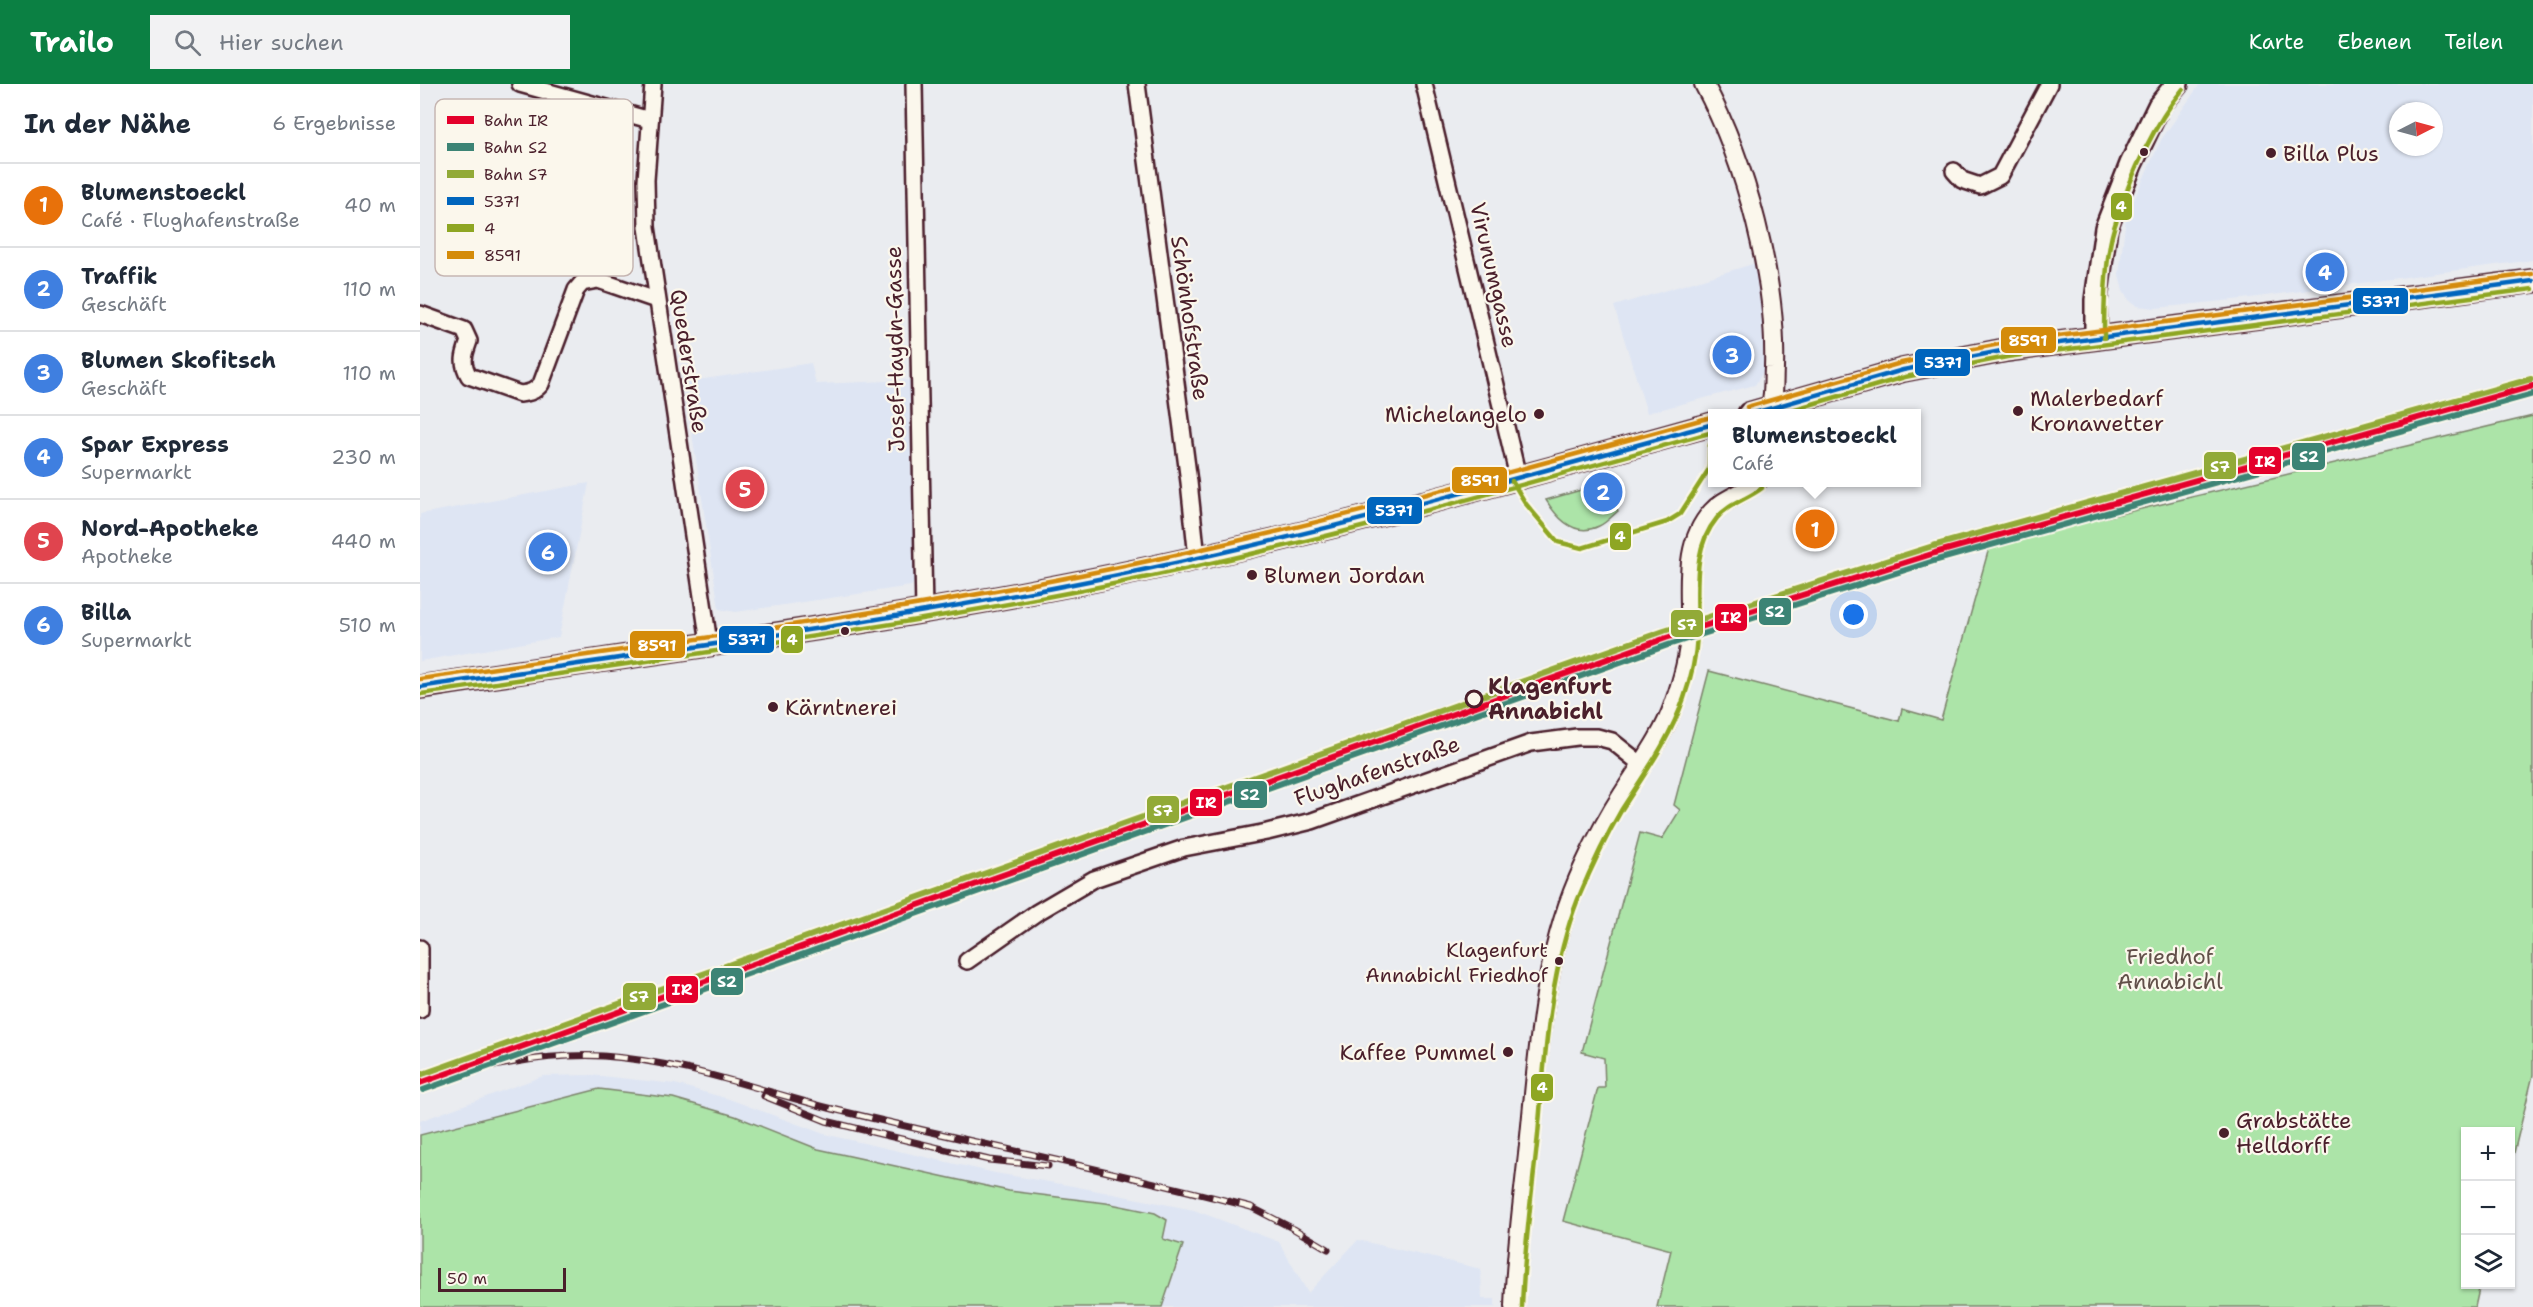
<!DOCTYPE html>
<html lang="de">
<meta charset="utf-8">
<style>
:root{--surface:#fff;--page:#f2f2f3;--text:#1f2937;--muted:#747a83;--line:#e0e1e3;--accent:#0b8043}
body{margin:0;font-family:"Shantell Sans",sans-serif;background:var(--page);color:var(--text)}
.controls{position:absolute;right:18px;bottom:18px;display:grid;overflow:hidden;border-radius:0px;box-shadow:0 2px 4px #0004}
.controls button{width:54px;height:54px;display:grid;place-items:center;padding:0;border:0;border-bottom:2px solid var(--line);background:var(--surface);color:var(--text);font:30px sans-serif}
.compass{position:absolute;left:1969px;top:18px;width:54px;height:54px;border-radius:50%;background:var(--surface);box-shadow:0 2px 4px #0004;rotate:84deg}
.scale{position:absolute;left:18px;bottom:15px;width:128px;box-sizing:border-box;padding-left:6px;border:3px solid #4a1f2b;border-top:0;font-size:16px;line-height:21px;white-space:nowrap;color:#4a1f2b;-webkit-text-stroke:4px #fbf7ec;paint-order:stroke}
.you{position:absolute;left:1434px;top:531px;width:21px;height:21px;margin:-15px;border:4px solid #fff;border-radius:50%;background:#1a73e8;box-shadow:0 0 0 9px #1a73e833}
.badge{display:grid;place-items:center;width:39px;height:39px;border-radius:50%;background:var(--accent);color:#fff;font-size:20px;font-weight:700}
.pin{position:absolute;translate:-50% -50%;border:3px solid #fff;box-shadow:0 2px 6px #0006}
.popup{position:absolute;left:1288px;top:325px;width:213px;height:78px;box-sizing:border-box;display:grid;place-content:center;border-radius:0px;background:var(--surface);filter:drop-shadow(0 2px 4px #0005);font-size:20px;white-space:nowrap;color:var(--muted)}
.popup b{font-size:22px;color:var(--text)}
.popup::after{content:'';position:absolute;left:50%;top:100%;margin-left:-12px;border:12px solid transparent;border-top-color:var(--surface)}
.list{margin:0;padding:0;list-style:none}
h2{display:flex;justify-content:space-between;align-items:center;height:78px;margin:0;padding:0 24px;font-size:26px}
h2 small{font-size:20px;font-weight:400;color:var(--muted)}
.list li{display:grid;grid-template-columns:39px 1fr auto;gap:18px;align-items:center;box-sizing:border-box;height:84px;padding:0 24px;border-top:2px solid var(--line)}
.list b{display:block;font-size:22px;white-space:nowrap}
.list p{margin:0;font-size:20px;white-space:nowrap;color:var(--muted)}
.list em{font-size:20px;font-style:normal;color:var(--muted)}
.icon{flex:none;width:33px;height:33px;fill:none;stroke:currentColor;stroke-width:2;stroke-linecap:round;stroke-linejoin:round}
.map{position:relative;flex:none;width:2113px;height:1223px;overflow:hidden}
header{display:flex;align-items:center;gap:36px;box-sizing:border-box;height:84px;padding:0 30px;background:var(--accent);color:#fff}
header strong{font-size:28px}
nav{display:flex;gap:33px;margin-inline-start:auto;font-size:21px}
.search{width:420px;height:54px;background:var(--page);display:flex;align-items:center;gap:15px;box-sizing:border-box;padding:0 21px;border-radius:0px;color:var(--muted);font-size:22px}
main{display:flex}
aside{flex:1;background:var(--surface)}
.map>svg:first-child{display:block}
</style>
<header>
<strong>Trailo</strong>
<div class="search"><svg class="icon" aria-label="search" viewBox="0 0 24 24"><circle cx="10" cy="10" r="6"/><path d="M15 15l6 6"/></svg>Hier suchen</div>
<nav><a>Karte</a><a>Ebenen</a><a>Teilen</a></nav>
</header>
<main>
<aside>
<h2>In der Nähe<small>6 Ergebnisse</small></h2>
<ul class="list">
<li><span class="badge" style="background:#e8710a">1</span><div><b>Blumenstoeckl</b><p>Café · Flughafenstraße</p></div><em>40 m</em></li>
<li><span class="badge" style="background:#3f7fe0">2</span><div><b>Traffik</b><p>Geschäft</p></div><em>110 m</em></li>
<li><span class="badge" style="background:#3f7fe0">3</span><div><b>Blumen Skofitsch</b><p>Geschäft</p></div><em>110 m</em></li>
<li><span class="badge" style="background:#3f7fe0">4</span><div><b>Spar Express</b><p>Supermarkt</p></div><em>230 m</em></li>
<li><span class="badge" style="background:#e0444e">5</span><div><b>Nord-Apotheke</b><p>Apotheke</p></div><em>440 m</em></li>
<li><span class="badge" style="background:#3f7fe0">6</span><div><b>Billa</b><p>Supermarkt</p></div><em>510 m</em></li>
</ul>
</aside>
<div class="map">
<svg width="2113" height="1223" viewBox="0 0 2113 1223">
<rect width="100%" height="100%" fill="#eaecf0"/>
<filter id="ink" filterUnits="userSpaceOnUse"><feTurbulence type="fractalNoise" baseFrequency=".0167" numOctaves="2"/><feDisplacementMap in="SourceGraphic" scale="12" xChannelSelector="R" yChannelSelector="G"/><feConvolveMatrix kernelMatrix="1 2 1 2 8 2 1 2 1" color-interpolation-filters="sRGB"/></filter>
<g filter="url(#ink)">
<g fill="#dee5f3" fill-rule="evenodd">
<path d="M1780,0h333v176l-291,39 -86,9 -19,-2 -8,-6 -6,-9 -4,-16 7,-58 35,-77zM1978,27h36v36h-36z"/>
<polygon points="1336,179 1347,274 1343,288 1335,301 1227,329 1194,222"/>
<polygon points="391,279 396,300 493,296 495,497 491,502 316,528 299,525 264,298"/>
<polygon points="169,399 139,553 0,577 0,430"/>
<polygon points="172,991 255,1000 309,1015 404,1050 575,1089 653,1102 774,1126 859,1158 888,1209 938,1156 1061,1185 1062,1215 1075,1215 1075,1223 0,1223 0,1037 123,992"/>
</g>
<g fill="#ace4a8" stroke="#7b826a" stroke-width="1.5">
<polygon points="2113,332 2113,991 2091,1081 2090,1048 2046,1048 2046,1200 2060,1201 2055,1223 1237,1223 1251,1166 1143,1137 1178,1004 1185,1004 1184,974 1162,968 1220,749 1242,755 1260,726 1254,721 1289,587 1479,637 1482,625 1521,636 1569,464 1624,448"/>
<path d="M1168,404l4,15 21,-5 5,13c-6,5 -12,12 -19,15 -24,12 -42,-8 -53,-26z"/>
<polygon points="179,1005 253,1014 315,1032 398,1065 589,1107 686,1119 735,1129 747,1136 743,1155 763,1161 742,1223 0,1223 0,1051"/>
</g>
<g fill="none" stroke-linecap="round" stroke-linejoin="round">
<g stroke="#4a1f2b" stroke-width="20">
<g id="minor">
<polyline points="100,0 230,36"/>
<polyline points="233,0 226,96 227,143 289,559"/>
<polyline points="494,0 504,528"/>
<polyline points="717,0 769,398 777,474"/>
<polyline points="1004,0 1098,393"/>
<polyline points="1534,87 1542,96 1560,102 1580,92 1629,0"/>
<path d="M0,230l44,16 5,11c-5,14 -8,22 0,35l51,18c10,-1 15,-3 21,-10l35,-94 6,-7 16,-3 58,20"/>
<polyline points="0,864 0,926"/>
<polyline points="547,877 616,829 674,795 764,764 847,748 892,737 1111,659 1157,653 1177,653 1192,657 1222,681"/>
</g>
</g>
<g stroke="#4a1f2b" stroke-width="22">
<g id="tertiary">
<path d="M1284,0c42,79 73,195 70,284 -1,15 1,33 -7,46"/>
<path d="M1094,1223c2,-57 10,-114 16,-171 9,-91 14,-186 54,-270 11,-24 24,-49 39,-72 18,-29 40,-57 51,-90 8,-22 15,-47 16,-70 2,-42 -9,-87 22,-122 12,-14 31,-17 45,-30"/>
</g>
</g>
<g stroke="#4a1f2b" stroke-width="26">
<g id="secondary">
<polyline points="1676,254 1676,216 1686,144 1711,80 1739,22 1757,0"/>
<polyline points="1329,330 1483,286 1586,266 2113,197"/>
<path d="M0,603c243,-37 487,-67 727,-118 190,-40 379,-93 566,-145"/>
</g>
</g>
<use href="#minor" stroke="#fbf7ec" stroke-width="15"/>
<use href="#tertiary" stroke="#fbf7ec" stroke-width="18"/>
<use href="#secondary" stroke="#fbf7ec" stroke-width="21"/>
<g stroke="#4a1f2b" stroke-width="7">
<g id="rail">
<path d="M0,1001c59,-17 120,-32 183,-29 79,5 157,35 234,54 138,33 277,61 414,97l43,22 34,20"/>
<polyline points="344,1012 406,1037 569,1076 628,1082"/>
</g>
</g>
<use href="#rail" stroke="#fbf7ec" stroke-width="4.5" stroke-dasharray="14" stroke-linecap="butt"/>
<g stroke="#fbf7ec" stroke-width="9">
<g id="bus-1">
<polyline points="1331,330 1483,286 1586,266 2113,197"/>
<path d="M0,603c243,-36 487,-67 727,-118 191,-40 378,-93 566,-145"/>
</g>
</g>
<g stroke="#fbf7ec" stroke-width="9">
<g id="bus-2">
<path d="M1684,254c0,-32 1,-80 10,-110 15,-48 37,-100 69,-139"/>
<polyline points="1358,330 1485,293 1587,273 2113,205"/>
<polyline points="1092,397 1106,420 1138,458 1162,464 1247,438 1260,430 1289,385 1290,361"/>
<path d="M1,610c243,-36 486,-67 727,-117 190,-40 378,-93 565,-145"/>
<path d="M1102,1223c2,-58 10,-115 16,-172 7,-79 11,-162 40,-236 13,-31 27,-61 44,-90 23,-36 48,-70 62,-111 7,-20 12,-41 13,-62 3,-40 -8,-84 20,-118 11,-14 31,-19 45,-30"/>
</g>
</g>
<g stroke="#fbf7ec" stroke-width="9">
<g id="bus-3">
<polyline points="1327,323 1481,279 1585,259 2112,190"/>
<path d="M0,595c212,-31 425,-59 635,-99 222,-43 439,-103 656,-163"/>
</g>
</g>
<use href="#bus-1" stroke="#0065bd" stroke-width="4.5"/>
<use href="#bus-2" stroke="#8ea623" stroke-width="4.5"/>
<use href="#bus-3" stroke="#d48b09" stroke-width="4.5"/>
<g stroke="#fbf7ec" stroke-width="10">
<polyline id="rail-1" points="0,999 1246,554 1515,469 2113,302"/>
</g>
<g stroke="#fbf7ec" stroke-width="10">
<polyline id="rail-2" points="3,1006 1248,561 1517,476 2113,310"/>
</g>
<g stroke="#fbf7ec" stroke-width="10">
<polyline id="rail-3" points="0,991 1244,547 1513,462 2111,295"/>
</g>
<use href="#rail-1" stroke="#e4002b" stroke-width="6"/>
<use href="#rail-2" stroke="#3c8475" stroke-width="6"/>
<use href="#rail-3" stroke="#92aa37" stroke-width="6"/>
</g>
</g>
<g fill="#4a1f2b" stroke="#fbf7ec" stroke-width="2">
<circle cx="1724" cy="68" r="5"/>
<circle cx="1851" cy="69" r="6"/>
<circle cx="1598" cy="327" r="6"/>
<circle cx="1119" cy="330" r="6"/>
<circle cx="832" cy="491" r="6"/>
<circle cx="425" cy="547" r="5"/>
<circle cx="353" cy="623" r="6"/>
<circle cx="1139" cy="877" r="5"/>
<circle cx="1088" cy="968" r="6"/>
<circle cx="1804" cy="1049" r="6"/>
</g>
<circle fill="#fbf7ec" stroke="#4a1f2b" stroke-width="3" cx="1054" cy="615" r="8"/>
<g text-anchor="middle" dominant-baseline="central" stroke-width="4.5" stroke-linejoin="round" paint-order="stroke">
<g font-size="20" fill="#4a1f2b" stroke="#fbf7ec" text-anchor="end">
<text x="1128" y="866">Klagenfurt<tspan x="1128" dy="25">Annabichl Friedhof</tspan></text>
</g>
<g font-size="22" fill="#4a1f2b" stroke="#fbf7ec" text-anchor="start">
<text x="1863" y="69">Billa Plus</text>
<text x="1610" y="314">Malerbedarf<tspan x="1610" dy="25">Kronawetter</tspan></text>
<text x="1107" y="330" text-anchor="end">Michelangelo</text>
<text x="844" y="491">Blumen Jordan</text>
<text x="365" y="623">Kärntnerei</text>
<text x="1076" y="968" text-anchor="end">Kaffee Pummel</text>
<text x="1816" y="1036">Grabstätte<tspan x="1816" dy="25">Helldorff</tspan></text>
</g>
<g font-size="22" fill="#4a1f2b" stroke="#fbf7ec">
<text transform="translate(1074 191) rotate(77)">Virunumgasse</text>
<text transform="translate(770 234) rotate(82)">Schönhofstraße</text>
<text transform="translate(475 265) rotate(-91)">Josef-Haydn-Gasse</text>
<text transform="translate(269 277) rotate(81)">Quederstraße</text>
<text transform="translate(957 687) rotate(-19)">Flughafenstraße</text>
</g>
<g font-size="22" font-weight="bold" fill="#4a1f2b" stroke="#fbf7ec" text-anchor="start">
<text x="1068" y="602">Klagenfurt<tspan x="1068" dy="25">Annabichl</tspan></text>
</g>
<g font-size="22" fill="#62504a" stroke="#fbf7ec">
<text x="1750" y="872">Friedhof<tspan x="1750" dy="25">Annabichl</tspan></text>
</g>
</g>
<rect x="15" y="15" width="198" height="177" rx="9" fill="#fbf7ec" stroke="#c6b6b2" stroke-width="1.5"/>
<rect x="27" y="32" width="27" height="8" fill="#e4002b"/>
<rect x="27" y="59" width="27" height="8" fill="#3c8475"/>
<rect x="27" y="86" width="27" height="8" fill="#92aa37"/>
<rect x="27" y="113" width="27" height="8" fill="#0065bd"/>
<rect x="27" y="140" width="27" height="8" fill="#8ea623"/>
<rect x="27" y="167" width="27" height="8" fill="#d48b09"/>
<g font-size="16" fill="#4a1f2b">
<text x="64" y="42">Bahn IR</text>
<text x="64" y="69">Bahn S2</text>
<text x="64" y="96">Bahn S7</text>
<text x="64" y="123">5371</text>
<text x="64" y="150">4</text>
<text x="64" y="177">8591</text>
</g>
<g stroke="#fbf7ec" stroke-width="2">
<rect x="1690" y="108" width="23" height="29" rx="6" fill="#8ea623"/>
<rect x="1932" y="203" width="57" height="28" rx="6" fill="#0065bd"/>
<rect x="1580" y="242" width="57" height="28" rx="6" fill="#d48b09"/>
<rect x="1494" y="264" width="57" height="29" rx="6" fill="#0065bd"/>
<rect x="1871" y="358" width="35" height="29" rx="6" fill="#3c8475"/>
<rect x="1828" y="362" width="34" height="29" rx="6" fill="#e4002b"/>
<rect x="1783" y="367" width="34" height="29" rx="6" fill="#92aa37"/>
<rect x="1031" y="382" width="57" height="28" rx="6" fill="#d48b09"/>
<rect x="946" y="412" width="57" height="29" rx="6" fill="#0065bd"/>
<rect x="1189" y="438" width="23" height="29" rx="6" fill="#8ea623"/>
<rect x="1338" y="513" width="34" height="29" rx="6" fill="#3c8475"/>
<rect x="1294" y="519" width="34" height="29" rx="6" fill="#e4002b"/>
<rect x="1250" y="525" width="34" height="29" rx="6" fill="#92aa37"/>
<rect x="298" y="541" width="57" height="29" rx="6" fill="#0065bd"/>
<rect x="360" y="541" width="24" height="29" rx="6" fill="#8ea623"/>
<rect x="209" y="546" width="57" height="29" rx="6" fill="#d48b09"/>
<rect x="813" y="696" width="35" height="29" rx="6" fill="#3c8475"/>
<rect x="769" y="704" width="34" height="29" rx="6" fill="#e4002b"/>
<rect x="726" y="711" width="34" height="29" rx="6" fill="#92aa37"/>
<rect x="290" y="883" width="34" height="29" rx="6" fill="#3c8475"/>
<rect x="245" y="891" width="34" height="29" rx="6" fill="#e4002b"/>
<rect x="202" y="898" width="35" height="29" rx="6" fill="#92aa37"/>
<rect x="1110" y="989" width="24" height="29" rx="6" fill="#8ea623"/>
</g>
<g font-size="16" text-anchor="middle" font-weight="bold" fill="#fff">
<text x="1701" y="128">4</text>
<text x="1961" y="223">5371</text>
<text x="1608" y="262">8591</text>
<text x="1523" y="284">5371</text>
<text x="1889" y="378">S2</text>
<text x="1845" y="383">IR</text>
<text x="1800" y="388">S7</text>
<text x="1060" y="402">8591</text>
<text x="974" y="432">5371</text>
<text x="1200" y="458">4</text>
<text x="1355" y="533">S2</text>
<text x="1311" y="539">IR</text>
<text x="1267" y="546">S7</text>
<text x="327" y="561">5371</text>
<text x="372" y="561">4</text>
<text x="237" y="567">8591</text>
<text x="830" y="716">S2</text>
<text x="786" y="724">IR</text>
<text x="743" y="732">S7</text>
<text x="307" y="903">S2</text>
<text x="262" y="911">IR</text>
<text x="219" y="918">S7</text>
<text x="1122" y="1009">4</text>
</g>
</svg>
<div class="controls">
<button>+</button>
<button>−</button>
<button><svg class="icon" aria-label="layers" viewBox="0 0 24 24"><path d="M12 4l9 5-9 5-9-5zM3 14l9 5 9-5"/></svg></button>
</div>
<svg class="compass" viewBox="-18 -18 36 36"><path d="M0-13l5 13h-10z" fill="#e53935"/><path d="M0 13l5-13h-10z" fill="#747a83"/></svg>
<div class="scale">50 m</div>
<div class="you"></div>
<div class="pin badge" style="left:1395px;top:445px;background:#e8710a">1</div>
<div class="popup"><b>Blumenstoeckl</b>Café</div>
<div class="pin badge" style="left:1183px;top:408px;background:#3f7fe0">2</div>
<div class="pin badge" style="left:1312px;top:271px;background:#3f7fe0">3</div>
<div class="pin badge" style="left:1905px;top:188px;background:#3f7fe0">4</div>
<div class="pin badge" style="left:325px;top:405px;background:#e0444e">5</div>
<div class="pin badge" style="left:128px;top:468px;background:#3f7fe0">6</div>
</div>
</main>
